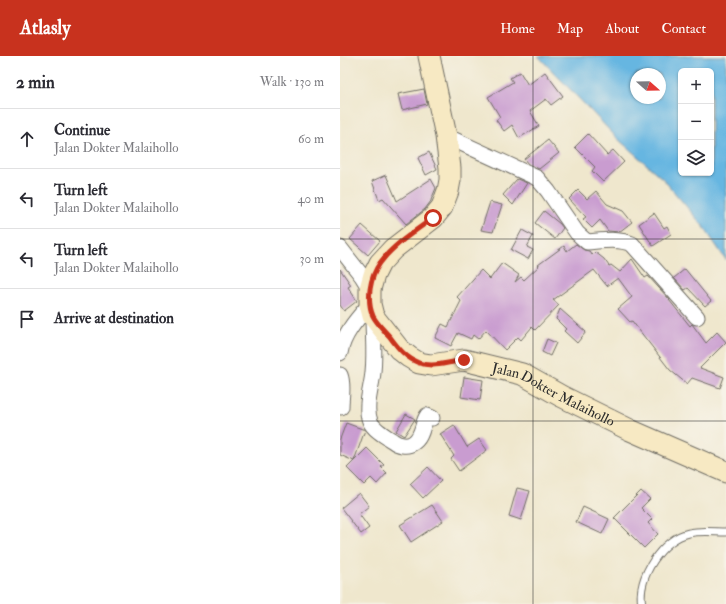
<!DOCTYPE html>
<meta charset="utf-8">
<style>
:root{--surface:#fff;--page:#f2f2f3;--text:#2b2b33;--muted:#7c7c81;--line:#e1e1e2;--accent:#c8321e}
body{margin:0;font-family:"IM FELL Double Pica",serif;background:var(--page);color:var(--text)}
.controls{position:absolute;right:12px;top:12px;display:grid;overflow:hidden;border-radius:6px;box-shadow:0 1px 3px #0004}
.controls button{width:36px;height:36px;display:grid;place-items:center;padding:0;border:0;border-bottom:1px solid var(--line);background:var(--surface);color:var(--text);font:20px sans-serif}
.compass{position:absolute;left:290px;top:12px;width:36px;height:36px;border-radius:50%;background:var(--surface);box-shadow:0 1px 3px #0004;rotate:110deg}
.stop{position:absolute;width:12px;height:12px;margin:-9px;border:3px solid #c8321e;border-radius:50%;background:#fff}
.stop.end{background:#c8321e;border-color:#fff;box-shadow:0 1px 4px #0008}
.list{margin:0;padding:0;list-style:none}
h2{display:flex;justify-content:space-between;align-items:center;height:52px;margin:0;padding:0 16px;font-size:17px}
h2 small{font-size:13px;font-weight:400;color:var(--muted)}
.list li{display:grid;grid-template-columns:26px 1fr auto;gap:12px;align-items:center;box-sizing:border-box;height:60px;padding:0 16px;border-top:1px solid var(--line)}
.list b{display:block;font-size:15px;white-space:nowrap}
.list p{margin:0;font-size:13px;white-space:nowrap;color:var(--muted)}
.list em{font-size:13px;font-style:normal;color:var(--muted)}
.icon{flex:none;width:22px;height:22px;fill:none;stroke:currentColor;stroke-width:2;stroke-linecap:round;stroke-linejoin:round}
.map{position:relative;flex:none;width:386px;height:548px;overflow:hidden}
header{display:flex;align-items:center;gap:24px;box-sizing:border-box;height:56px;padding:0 20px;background:var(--accent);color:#fff}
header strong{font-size:19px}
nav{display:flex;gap:22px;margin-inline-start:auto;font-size:14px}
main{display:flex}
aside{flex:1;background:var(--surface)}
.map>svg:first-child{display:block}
</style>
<header>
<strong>Atlasly</strong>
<nav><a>Home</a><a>Map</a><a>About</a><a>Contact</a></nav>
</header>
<main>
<aside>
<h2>2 min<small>Walk · 130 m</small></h2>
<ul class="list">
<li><svg class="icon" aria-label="ahead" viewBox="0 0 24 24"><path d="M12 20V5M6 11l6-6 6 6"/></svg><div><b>Continue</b><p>Jalan Dokter Malaihollo</p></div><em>60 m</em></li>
<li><svg class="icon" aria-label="left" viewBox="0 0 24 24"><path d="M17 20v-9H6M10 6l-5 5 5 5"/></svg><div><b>Turn left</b><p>Jalan Dokter Malaihollo</p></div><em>40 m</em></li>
<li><svg class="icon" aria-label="left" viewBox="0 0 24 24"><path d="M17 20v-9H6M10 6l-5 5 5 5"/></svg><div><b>Turn left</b><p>Jalan Dokter Malaihollo</p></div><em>30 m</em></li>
<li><svg class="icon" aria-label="arrive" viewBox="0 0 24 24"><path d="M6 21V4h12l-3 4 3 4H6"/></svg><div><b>Arrive at destination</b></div></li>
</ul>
</aside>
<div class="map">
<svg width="386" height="548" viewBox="0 0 386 548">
<rect width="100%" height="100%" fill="#f7f3e8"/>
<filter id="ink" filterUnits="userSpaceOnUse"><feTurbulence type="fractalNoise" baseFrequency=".025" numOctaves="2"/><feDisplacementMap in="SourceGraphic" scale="8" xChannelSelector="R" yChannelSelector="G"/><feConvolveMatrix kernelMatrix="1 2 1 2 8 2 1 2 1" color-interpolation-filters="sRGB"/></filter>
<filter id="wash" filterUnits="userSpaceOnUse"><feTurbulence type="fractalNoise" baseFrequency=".012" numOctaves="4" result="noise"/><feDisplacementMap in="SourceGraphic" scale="16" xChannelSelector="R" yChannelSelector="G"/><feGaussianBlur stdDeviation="0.9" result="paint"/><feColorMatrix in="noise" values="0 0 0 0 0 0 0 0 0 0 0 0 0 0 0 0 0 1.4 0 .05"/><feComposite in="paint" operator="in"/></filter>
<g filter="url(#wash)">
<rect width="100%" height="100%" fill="#efe7cd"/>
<path fill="#66b6e1" stroke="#487086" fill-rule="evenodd" d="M198,0h188v204l-23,-34 -40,-47 -45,-40zM341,15h30v102h-30zM296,18h24v24h-24z"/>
<g id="blocks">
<g fill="#c99cd0">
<polygon points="180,16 188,29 205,16 223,40 211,49 206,43 190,55 199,70 179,82 172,69 164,75 156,64 160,61 148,41 173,26 170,22"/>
<polygon points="84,33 87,48 62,54 58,38"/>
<polygon points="248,78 267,99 273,94 284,106 263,126 252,115 255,111 235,91"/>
<polygon points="208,84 219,97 199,113 188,108 184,103"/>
<polygon points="89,96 97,113 86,119 78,102"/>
<polygon points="46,119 57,145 91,123 96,132 91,144 91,145 85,153 66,168 43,142 39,144 32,125"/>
<polygon points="177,123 187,127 173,149 163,139"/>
<polygon points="238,134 247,143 256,135 267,148 283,155 292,166 279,176 268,175 260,164 252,172 243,163 246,161 229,143"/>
<polygon points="150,146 162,149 153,176 141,174"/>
<polygon points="204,155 220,168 223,172 215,183 195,167"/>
<polygon points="314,157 324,172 327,170 331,178 313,190 299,168"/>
<polygon points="22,169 40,185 28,199 10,183"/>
<polygon points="182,174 193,180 187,191 193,194 188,203 171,194"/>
<polygon points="236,188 244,194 249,195 252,199 255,196 264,203 269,210 271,209 280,216 292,203 305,222 308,220 330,244 329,244 350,270 352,268 366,287 377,276 386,286 360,312 384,321 380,332 352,322 347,328 330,314 292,265 290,266 278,253 292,241 278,222 267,230 254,214 213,244 219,249 195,274 192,271 181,284 178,281 165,294 146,274 138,283 133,279 131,283 118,277 111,290 95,282 102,268 108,271 121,245 117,241 141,214 150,223 162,207 179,219 175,226 181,221 184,224 199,210 198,209 224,190 227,195"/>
<polygon points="0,213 11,229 8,231 17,245 4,255 0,249"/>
<polygon points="345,213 371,245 365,250 348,232 345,234 334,222"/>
<polygon points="220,253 246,276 237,287 224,275 226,273 216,263"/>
<polygon points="207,283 216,287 210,300 202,296"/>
<polygon points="124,321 143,324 140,344 121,341"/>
<polygon points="66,358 75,363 64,380 56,375"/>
<polygon points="6,367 25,374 14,405 0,399 0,383"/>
<polygon points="114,369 127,391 139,383 147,394 119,415 111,403 114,400 100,378"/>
<polygon points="27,392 44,409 41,411 47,417 37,428 31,422 24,429 7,412"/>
<polygon points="88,411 101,425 83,442 70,428"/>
<polygon points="177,432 190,435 181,464 169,460"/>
<polygon points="301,435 310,443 301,452 312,463 308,467 318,478 304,492 274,462"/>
<polygon points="19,437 29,450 19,458 29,472 21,478 1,452"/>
<polygon points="92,449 103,465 71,486 60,469"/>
<polygon points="243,451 269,463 262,478 236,466"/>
</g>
</g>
</g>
<g filter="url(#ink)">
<use href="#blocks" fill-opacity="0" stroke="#706d64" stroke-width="1"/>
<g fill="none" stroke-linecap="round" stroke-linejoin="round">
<g stroke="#706d64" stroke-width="9">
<path id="lane" d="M302,548c-6,-26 21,-66 47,-71 12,-3 25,-1 37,-1"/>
</g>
<g stroke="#706d64" stroke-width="17">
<g id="street">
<path d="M106,80l91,42 11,13 29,42 10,9c15,-1 31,-4 45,2l65,73"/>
<polyline points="0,192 22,220 30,233"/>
<path d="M33,260c0,19 2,38 0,56 -1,15 -9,34 -3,49 3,8 15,15 23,20 5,4 14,6 20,2 10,-6 9,-20 14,-27l5,2"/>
<path d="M0,297c3,-19 18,-35 30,-49"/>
<path d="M0,319c4,10 1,21 1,32"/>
</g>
</g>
<g stroke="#706d64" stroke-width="23">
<g id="secondary">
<path id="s1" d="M89,0l17,80 4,32v12l-2,11 -6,16 -9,11 -40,31 -13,14 -6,12 -4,14v15l3,12 26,33 10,8 10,6 12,2 33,-5 58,14 39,22 69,34 96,42"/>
</g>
</g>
<use href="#lane" stroke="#fff" stroke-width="7"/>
<use href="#street" stroke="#fff" stroke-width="15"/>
<use href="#secondary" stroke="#f7e9c3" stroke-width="21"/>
</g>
</g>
<g fill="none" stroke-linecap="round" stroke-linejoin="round" filter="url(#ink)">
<path stroke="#c8321e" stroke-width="5" d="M93,162c-18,13 -40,27 -53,45 -10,14 -14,37 -7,53 4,8 12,15 17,21 8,11 16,21 29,26 14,5 31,-1 45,-3"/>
</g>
<path fill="none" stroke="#2b2b2b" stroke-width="1" stroke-opacity="0.55" d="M193,0v548M0,183h386M0,365h386"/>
<g text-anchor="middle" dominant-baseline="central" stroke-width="3" stroke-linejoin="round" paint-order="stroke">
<g font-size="14" fill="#2b2b2b" stroke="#f7f3e8">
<text stroke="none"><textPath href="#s1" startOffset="502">Jalan Dokter Malaihollo</textPath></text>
</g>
</g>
</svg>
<div class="controls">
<button>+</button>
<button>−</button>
<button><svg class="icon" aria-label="layers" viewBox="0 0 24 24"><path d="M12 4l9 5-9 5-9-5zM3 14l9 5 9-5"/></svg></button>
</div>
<svg class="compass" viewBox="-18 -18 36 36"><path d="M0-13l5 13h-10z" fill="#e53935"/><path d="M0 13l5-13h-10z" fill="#7c7c81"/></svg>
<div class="stop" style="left:93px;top:162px"></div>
<div class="stop end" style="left:124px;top:304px"></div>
</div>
</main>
